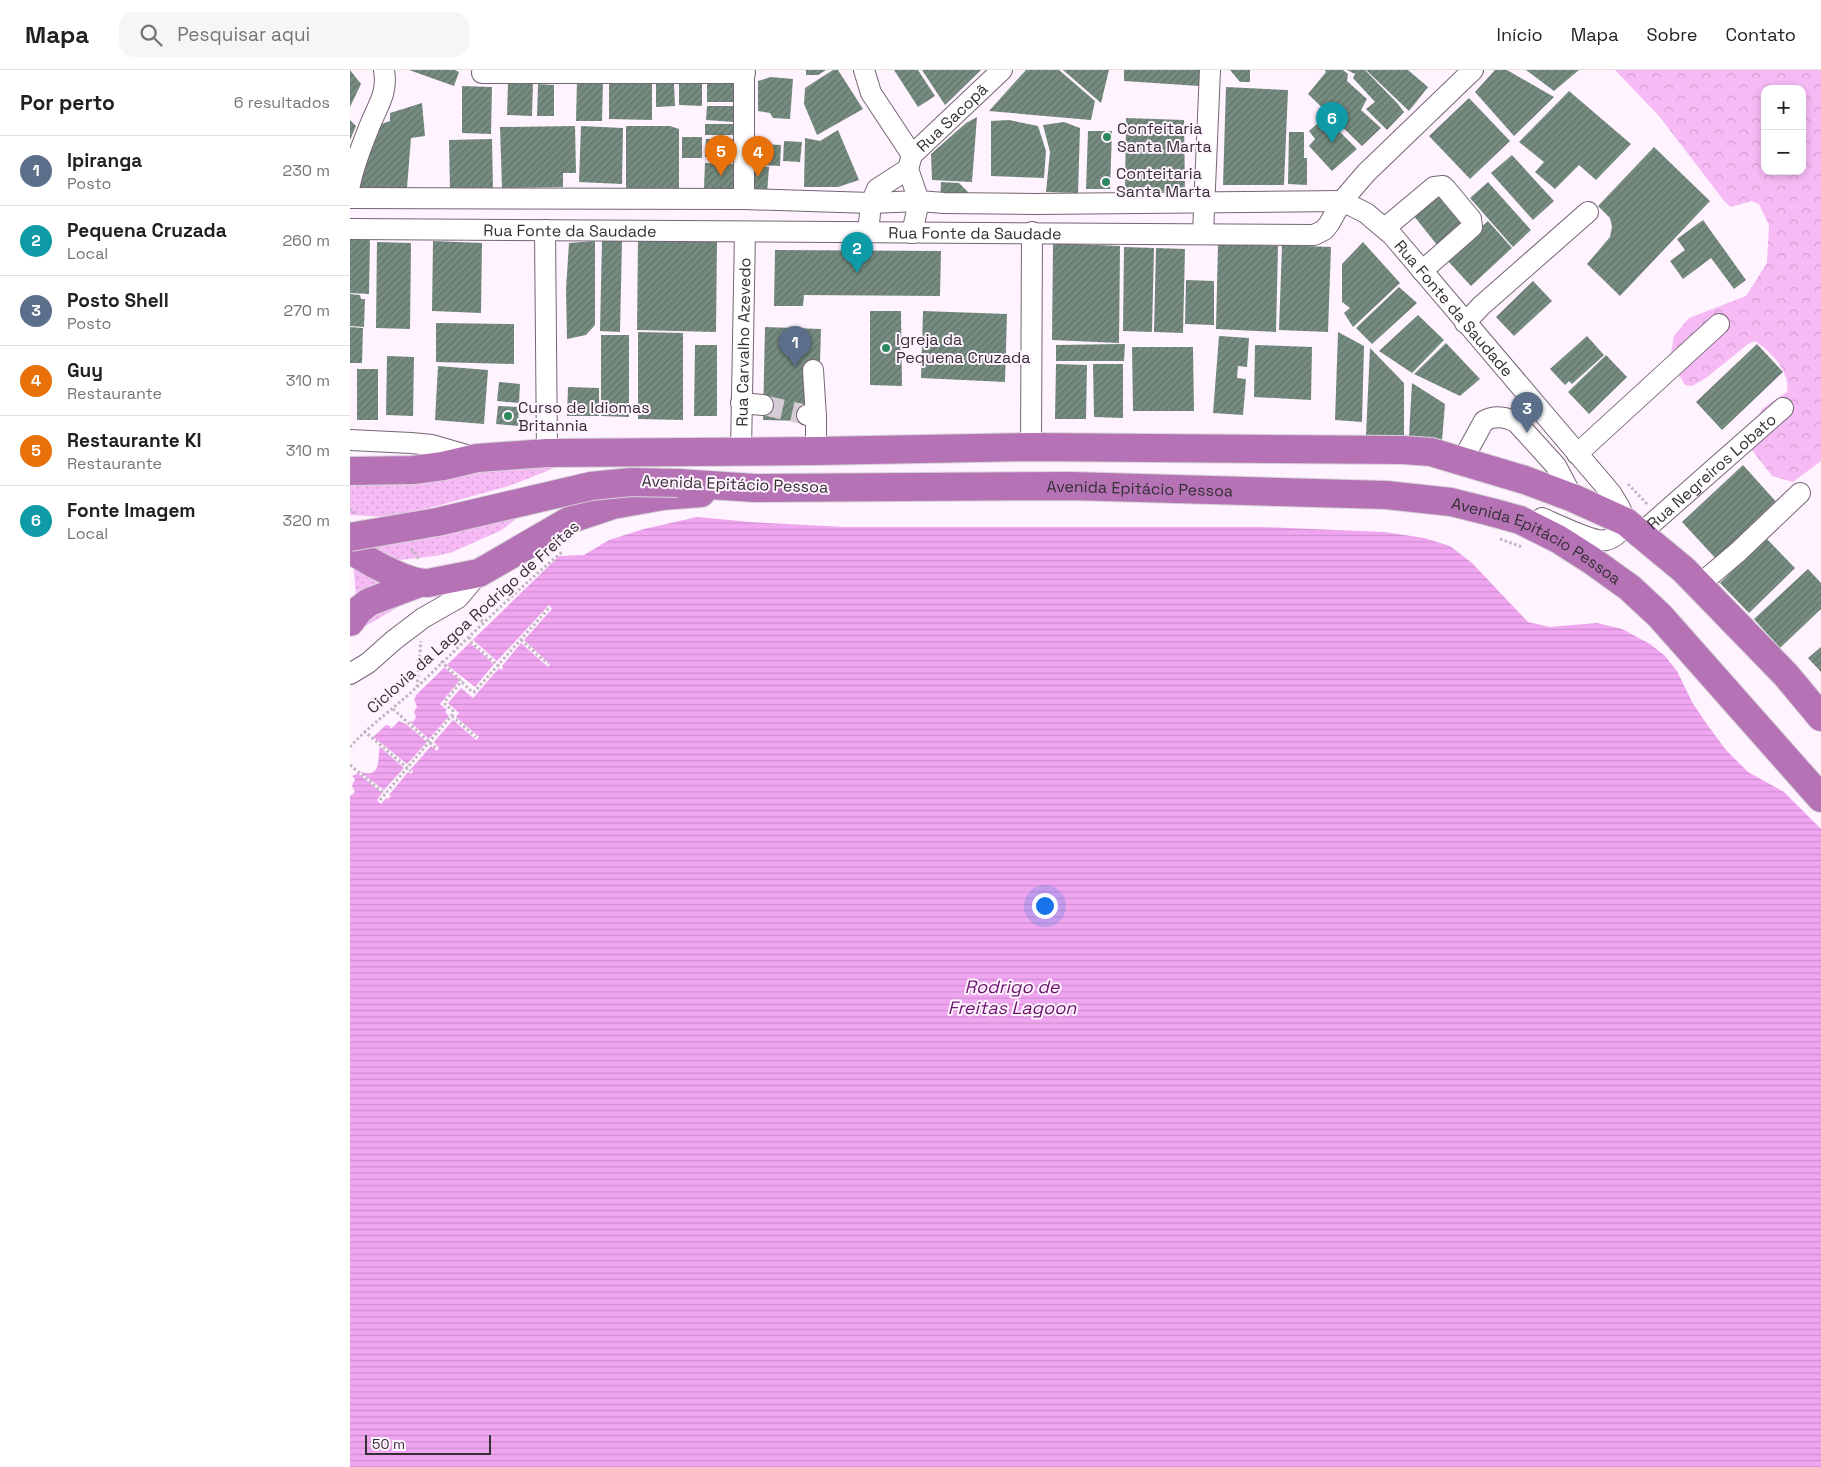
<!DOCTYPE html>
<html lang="pt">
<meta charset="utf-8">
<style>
:root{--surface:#fff;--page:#f6f6f6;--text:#202124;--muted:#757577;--line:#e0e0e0;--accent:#2c885f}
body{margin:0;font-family:"Space Grotesk",sans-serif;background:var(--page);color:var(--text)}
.controls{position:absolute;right:15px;top:15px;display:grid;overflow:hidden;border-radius:10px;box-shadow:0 2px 8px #0003}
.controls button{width:45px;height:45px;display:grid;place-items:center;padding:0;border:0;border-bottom:1px solid var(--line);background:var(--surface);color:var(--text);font:25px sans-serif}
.scale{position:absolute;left:15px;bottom:12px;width:126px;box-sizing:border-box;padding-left:5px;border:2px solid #362f36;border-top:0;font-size:14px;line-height:18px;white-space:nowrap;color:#362f36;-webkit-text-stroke:4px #fef3fe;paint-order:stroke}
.you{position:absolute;left:694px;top:835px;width:18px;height:18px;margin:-12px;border:4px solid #fff;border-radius:50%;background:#1a73e8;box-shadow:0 0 0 8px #1a73e833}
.badge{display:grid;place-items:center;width:32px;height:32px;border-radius:50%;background:var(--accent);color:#fff;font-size:16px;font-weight:700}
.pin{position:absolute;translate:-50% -41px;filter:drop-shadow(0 1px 2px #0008)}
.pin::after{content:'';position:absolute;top:26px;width:18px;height:15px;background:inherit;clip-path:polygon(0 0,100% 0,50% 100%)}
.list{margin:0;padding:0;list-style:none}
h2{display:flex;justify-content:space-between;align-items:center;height:65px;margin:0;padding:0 20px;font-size:21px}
h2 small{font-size:16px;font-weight:400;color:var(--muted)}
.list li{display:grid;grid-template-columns:32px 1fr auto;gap:15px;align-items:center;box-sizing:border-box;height:70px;padding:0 20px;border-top:1px solid var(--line)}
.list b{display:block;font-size:19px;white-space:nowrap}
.list p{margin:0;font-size:16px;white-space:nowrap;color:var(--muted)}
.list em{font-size:16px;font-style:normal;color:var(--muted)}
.icon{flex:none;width:28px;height:28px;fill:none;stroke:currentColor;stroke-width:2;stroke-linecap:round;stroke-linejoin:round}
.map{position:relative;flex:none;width:1471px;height:1397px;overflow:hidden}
header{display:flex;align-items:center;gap:30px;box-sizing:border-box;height:70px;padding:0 25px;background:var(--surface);border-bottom:1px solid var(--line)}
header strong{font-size:24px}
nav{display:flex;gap:28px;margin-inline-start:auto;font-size:18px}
.search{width:350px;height:45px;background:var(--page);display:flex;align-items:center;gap:12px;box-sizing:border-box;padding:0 18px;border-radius:15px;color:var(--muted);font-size:19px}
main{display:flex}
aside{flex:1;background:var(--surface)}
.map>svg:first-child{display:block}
</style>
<header>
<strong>Mapa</strong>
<div class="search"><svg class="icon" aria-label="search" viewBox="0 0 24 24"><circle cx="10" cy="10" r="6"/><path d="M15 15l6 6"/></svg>Pesquisar aqui</div>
<nav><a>Início</a><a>Mapa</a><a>Sobre</a><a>Contato</a></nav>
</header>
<main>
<aside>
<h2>Por perto<small>6 resultados</small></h2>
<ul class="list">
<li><span class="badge" style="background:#5c6f8a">1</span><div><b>Ipiranga</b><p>Posto</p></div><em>230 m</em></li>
<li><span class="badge" style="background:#0f9aa8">2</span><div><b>Pequena Cruzada</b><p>Local</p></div><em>260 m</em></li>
<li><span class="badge" style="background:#5c6f8a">3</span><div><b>Posto Shell</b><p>Posto</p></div><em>270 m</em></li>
<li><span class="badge" style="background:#e8710a">4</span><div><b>Guy</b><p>Restaurante</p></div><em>310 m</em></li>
<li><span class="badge" style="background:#e8710a">5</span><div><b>Restaurante KI</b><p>Restaurante</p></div><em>310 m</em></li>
<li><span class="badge" style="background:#0f9aa8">6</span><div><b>Fonte Imagem</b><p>Local</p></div><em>320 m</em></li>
</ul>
</aside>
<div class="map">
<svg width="1471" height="1397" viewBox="0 0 1471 1397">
<defs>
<pattern id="grass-dots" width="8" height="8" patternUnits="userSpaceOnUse" patternTransform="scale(1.25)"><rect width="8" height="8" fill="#f6baf5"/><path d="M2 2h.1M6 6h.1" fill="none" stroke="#d4a0d3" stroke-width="1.8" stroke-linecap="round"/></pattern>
<pattern id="forest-crowns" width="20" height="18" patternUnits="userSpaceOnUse" patternTransform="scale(1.25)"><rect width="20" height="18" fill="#f6baf5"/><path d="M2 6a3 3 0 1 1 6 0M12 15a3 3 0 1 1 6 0" fill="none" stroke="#d4a0d3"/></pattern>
<pattern id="water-rules" width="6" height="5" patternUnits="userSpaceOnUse" patternTransform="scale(1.25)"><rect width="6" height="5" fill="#f0a5f0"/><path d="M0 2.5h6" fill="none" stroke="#ce8ece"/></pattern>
<pattern id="building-hatch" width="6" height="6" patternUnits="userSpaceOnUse" patternTransform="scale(1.25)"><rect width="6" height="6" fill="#778c80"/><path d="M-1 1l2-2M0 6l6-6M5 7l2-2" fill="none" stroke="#62736a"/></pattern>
</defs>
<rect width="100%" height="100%" fill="#fef3fe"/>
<g fill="url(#grass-dots)">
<polygon points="212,395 159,416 87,436 39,447 0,445 0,413 125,400"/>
<polygon points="203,422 150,461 100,483 85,486 50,490 24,484 16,471"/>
<polygon points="3,491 65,527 9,560"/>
</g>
<path fill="url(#forest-crowns)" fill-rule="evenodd" d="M1265,0h206v391l-28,21 -21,-6 -24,-31v-7l14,-29 25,-17c4,-19 -16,-41 -32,-51l-7,3 -42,34 -14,8 -7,-1 -15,-26 4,-23 15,-18 57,-22 21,-33 2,-38 -10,-21 -7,-3 -21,6 -6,-5 -66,-86zM1415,19h37v82h-37z"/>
<path fill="url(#water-rules)" d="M347,447l53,5 94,5h418l122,5 40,6 26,8 22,17 56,59 22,5 47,-4 25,6 28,15 15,12 12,15 15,31 14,21 20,27 22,22 36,20 37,37v638h-1471v-671l5,-4 -3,-6 3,-7 -3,-3 9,-4c23,7 15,-17 20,-29l-8,-6 13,-12 4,1 1,3 8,-8 7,3 4,-3 3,1 3,-5 -2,-5 3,-5 -3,-8 2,-2 -1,-1 144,-140 25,-1 25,-15 35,-11z"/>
<polygon fill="#fef3fe" points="199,535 202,539 174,570 200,594 198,597 171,573 152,596 153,598 151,600 149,598 123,628 111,618 98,633 109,643 106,647 129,667 126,670 103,650 84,672 89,678 87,681 81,676 61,699 63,701 61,704 58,702 39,725 41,726 38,729 36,728 31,734 27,730 32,723 9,704 10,702 34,720 54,698 29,676 31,673 57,694 77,672 56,654 59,651 79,669 99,646 95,642 97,640 90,634 110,610 95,598 97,596 97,595 125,617 144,594 120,573 123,570 147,591"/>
<g fill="url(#building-hatch)">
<polygon points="0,0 11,14 0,37"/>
<polygon points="59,0 105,0 109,2 104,16"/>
<polygon points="456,0 476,0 468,5 456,5"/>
<polygon points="483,0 488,0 513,39 467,65 454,34 455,18"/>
<polygon points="544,0 568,0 585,26 568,37"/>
<polygon points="572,0 631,0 595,35"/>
<polygon points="676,0 709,0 745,31 741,50 639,41"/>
<polygon points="713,0 759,0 751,33"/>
<polygon points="774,0 850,0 849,16 774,11"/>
<polygon points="880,0 900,0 900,12 890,12"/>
<polygon points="975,0 993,0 998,4 997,11 1017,29 1011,40 1031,58 1012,76 958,24 976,2"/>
<polygon points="997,0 1015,0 1048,34 1054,42 1037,60 1016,39 1025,32 1003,8 1005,4"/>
<polygon points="1016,0 1058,0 1078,17 1059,41"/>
<polygon points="1145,0 1157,0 1204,27 1164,66 1125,22"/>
<polygon points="1176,0 1229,0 1204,21"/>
<polygon points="421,7 443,9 440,49 423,48 420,43 408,41 408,11"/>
<polygon points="227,10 253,10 252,51 226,51"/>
<polygon points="387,10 386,32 357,32 357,11"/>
<polygon points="158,12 183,13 182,46 157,45"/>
<polygon points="259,12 302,13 302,50 259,49"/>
<polygon points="306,13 324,13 325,36 306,37"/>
<polygon points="329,13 352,13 352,36 329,35"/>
<polygon points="188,14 204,15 204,46 187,46"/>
<polygon points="112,16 142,17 141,64 112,63"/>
<polygon points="876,17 938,20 934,115 873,115"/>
<polygon points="1219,21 1281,74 1246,110 1229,95 1205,119 1185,102 1194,92 1169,72"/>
<polygon points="1119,28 1160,71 1120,109 1079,66"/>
<polygon points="72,33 75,66 61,68 57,118 1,123 20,58 40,51 40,43"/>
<polygon points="357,36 384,36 384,52 356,50"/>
<polygon points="627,47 622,112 582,110 581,84 616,53"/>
<polygon points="975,47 1007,79 982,101 959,76 965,69 959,61"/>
<polygon points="776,48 834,50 835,122 775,121"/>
<polygon points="0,50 6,56 0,70"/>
<polygon points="659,50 688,56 696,81 694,108 641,106 641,51"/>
<polygon points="714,52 730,58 728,123 696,122 700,82 693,55"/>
<rect x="355" y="54" width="32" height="11"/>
<polygon points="225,56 226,103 213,103 213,117 152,118 150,57"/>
<polygon points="231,56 273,58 272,114 229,112"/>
<polygon points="276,56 320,56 329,59 329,118 276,118"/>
<polygon points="488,60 509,110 488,117 454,117 455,68 470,71"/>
<polygon points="738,61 762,61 760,119 736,119"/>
<polygon points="939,62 954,62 954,88 957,88 957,115 938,114"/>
<rect x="332" y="67" width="20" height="21"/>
<polygon points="142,69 143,121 100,121 99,70"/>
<polygon points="356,69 388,69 388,88 355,87"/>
<polygon points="434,71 452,72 450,92 433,91"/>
<polygon points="413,74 431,75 430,96 412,95"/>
<polygon points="1304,77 1360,131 1270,226 1237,194 1260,167 1262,157 1260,148 1248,136"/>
<polygon points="1162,85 1204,131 1183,150 1141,103"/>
<polygon points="355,93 387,94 386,119 354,118"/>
<polygon points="398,96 419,97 417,124 397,123"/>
<polygon points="591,112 609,113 628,132 590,132"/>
<polygon points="1138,112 1181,160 1163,177 1120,128"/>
<polygon points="1092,123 1092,131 1116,160 1091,180 1064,146"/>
<polygon points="1353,150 1396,210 1384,219 1361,188 1333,209 1320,191 1335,180 1327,169"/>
<polygon points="1138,151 1162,178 1121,216 1096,189"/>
<polygon points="0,168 20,169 19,224 0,223"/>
<polygon points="288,170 367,172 366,262 287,260"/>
<polygon points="83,171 132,173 131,243 82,241"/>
<polygon points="245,171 245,255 236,265 217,269 216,219 219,173"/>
<polygon points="252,171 272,171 270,262 250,261"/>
<polygon points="27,172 61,173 60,259 26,258"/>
<polygon points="1013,172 1050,213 1003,257 994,243 1000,238 992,232 992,194"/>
<polygon points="703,173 770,176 769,273 702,270"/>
<polygon points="868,173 928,176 926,262 866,259"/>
<polygon points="932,175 981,177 978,262 929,260"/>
<polygon points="774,177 804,178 802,262 773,261"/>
<polygon points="806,178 835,179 833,263 804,262"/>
<polygon points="425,180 591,181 590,226 454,225 453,236 424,236"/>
<polygon points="836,210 864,211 864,255 835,254"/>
<polygon points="1183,211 1202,231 1164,266 1146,247"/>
<polygon points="1049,217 1067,233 1022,274 1006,258"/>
<polygon points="0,224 10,225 11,229 15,229 14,257 0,256"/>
<polygon points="520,241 551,241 552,316 520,315"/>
<polygon points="573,241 657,244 655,312 571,308"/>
<polygon points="1068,245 1094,270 1062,303 1029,281"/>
<polygon points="86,253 164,254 164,294 86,292"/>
<polygon points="0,257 13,258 12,293 0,293"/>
<polygon points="415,257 471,259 470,293 457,351 413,350"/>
<polygon points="288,262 333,263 333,350 288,349"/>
<polygon points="988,262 1014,276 1012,352 985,350"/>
<polygon points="251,265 279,265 279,347 251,346"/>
<polygon points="869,266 899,268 897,297 888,296 887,308 896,309 893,345 863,343"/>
<polygon points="1237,266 1254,285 1222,314 1219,311 1215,315 1200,299"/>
<polygon points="1096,273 1130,309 1110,326 1064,304"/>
<polygon points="775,274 774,291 706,291 706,275"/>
<polygon points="1407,274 1433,302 1372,360 1346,332"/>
<polygon points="345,275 367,275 367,346 344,346"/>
<polygon points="905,275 962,277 961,330 904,327"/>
<polygon points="782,277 843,277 844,341 783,341"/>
<polygon points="1020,278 1054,313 1054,367 1016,365"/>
<polygon points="1256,285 1277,307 1239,344 1218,322"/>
<polygon points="37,286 64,287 63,346 36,345"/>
<polygon points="706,294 737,295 736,349 705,349"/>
<polygon points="743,294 773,294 773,348 744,347"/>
<polygon points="88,296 138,300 134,354 85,350"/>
<rect x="7" y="299" width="21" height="51"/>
<polygon points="149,312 170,314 169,333 147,331"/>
<polygon points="1062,313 1095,334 1092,370 1059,366"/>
<polygon points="218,317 249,318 249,346 217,346"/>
<polygon points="148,336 169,337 168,356 146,354"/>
<polygon points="1393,395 1429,435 1368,491 1332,452"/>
<polygon points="1416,468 1445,498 1399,543 1370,513"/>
<polygon points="1458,499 1471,513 1471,539 1430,578 1404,549"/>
<polygon points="1471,577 1471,602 1458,588"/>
</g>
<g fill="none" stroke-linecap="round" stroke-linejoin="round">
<polyline stroke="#d6ccd6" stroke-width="20" stroke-dasharray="20 10" stroke-linecap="butt" points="413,335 457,345"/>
<g stroke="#756574" stroke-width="22">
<g id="minor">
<polyline points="514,0 521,23 562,85"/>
<polyline points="132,3 395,3"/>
<path d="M0,115c4,-21 12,-40 20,-60 8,-20 18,-32 14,-55"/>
<path id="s1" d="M0,128l394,1 127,4 48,-2 25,2 91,1 307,-3 24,12 26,22 219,258 9,15 6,14c-5,8 -10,16 -20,18 -12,3 -50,-16 -64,-22"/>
<polyline points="394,129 394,0"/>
<polyline points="1035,158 1084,117 1093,116 1096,119 1121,149 1122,157 1072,201"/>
<path id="s2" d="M0,159l964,6 10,-5 5,-6 13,-23 24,-28 107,-103"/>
<polyline points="195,160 197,383"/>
<polyline points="518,163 521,133 527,119 558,99"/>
<path id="s3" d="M562,163l7,-32 -11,-32 4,-14 90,-85"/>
<polyline points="853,164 860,0"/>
<polyline points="1115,253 1131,236 1238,142"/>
<polyline points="463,300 466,347"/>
<polyline points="391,333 413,335"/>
<polyline points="457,345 466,347 466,381"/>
<polyline points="0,370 61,373 82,375 127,388"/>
<polyline points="681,377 682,162"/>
<path id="s4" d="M391,381l4,-219"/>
<polyline points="1227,384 1369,254"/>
<path d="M1112,391l22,-40c11,-6 23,-4 33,2l39,43 17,32"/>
<path id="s5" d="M1290,464l143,-126"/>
<polyline points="1349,515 1388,482 1450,423"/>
<polyline points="0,604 18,593 44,570 73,548 108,528 129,503"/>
</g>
</g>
<g stroke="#d7d5d7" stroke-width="30">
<g id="highway">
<polyline points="0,401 63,400 93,396 127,388 197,383 466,381 681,377 1053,380 1081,382 1175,410 1223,428 1276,452 1334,500 1436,605 1471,647"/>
<path id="s6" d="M328,413l77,5 316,-2 315,9 65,7 40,10 29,8 38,19 33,21 39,28 30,28 161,182"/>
<path d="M0,479c17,12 58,35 78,34l51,-10 95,-55 39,-13 50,-9 38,-3"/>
<polyline points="0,552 9,540 19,532 70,513"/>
</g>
</g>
<g stroke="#c1b7c1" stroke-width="3" stroke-dasharray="2.5 2.5" stroke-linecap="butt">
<polyline points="1278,414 1298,435"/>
<polyline points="0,439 8,444"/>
<polyline points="1150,469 1172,477"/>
<polyline points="61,479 65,482 69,490"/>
<polyline points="118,542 134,552"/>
<polyline points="119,567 121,572 151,598"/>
<polyline points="171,570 198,594"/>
<polyline points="91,591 122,622 124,622 199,538"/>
<polyline points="67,617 71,571"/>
<polyline points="43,639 87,679"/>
<polyline points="102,646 126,667"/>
<polyline points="14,661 61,701"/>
<path d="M0,677c20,-22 44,-39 66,-59 48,-46 95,-93 146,-136"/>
<polyline points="0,695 35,724"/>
<polyline points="30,730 103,644 103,641 95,634 95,631 112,611"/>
</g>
<use href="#minor" stroke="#fff" stroke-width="20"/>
<use href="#highway" stroke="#b573b6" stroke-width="28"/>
<g stroke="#d7d5d7" stroke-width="30" stroke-linecap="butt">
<polyline id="highway-bridge" points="0,467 87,452 241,416 281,412 328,413"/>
</g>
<use href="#highway-bridge" stroke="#b573b6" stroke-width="28"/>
</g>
<g fill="#2c885f" stroke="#fef3fe" stroke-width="2">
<circle cx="757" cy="67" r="5"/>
<circle cx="756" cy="112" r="5"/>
<circle cx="536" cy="278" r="5"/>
<circle cx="158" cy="346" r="5"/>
</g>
<g text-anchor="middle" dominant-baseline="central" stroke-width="4" stroke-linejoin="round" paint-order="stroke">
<g font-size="16" fill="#362f36" stroke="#fef3fe">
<text stroke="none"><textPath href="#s3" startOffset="136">Rua Sacopã</textPath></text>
<text stroke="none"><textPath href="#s2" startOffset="220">Rua Fonte da Saudade</textPath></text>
<text stroke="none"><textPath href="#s2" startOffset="625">Rua Fonte da Saudade</textPath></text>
<text stroke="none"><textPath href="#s1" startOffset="1149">Rua Fonte da Saudade</textPath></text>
<text stroke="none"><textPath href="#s4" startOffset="109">Rua Carvalho Azevedo</textPath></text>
<text stroke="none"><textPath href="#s5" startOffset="95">Rua Negreiros Lobato</textPath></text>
<text transform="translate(385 414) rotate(2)">Avenida Epitácio Pessoa</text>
<text stroke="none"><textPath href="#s6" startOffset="462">Avenida Epitácio Pessoa</textPath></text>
<text stroke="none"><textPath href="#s6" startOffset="868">Avenida Epitácio Pessoa</textPath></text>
<text transform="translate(123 547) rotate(-42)">Ciclovia da Lagoa Rodrigo de Freitas</text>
</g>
<g font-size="16" fill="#362f36" stroke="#fef3fe" text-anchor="start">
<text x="767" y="58">Confeitaria<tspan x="767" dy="18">Santa Marta</tspan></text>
<text x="766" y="103">Conteitaria<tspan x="766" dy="18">Santa Marta</tspan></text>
<text x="546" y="269">Igreja da<tspan x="546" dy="18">Pequena Cruzada</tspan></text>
<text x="168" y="337">Curso de Idiomas<tspan x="168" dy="18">Britannia</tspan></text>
</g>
<g font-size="18" font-style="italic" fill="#6c146f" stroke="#fef3fe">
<text x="662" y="916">Rodrigo de<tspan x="662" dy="21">Freitas Lagoon</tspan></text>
</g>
</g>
</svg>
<div class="controls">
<button>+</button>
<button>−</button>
</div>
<div class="scale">50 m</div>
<div class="you"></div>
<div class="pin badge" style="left:445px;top:297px;background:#5c6f8a">1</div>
<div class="pin badge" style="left:507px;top:203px;background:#0f9aa8">2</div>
<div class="pin badge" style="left:1177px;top:363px;background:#5c6f8a">3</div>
<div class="pin badge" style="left:408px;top:107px;background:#e8710a">4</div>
<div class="pin badge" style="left:371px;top:106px;background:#e8710a">5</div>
<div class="pin badge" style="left:982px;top:73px;background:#0f9aa8">6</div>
</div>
</main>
